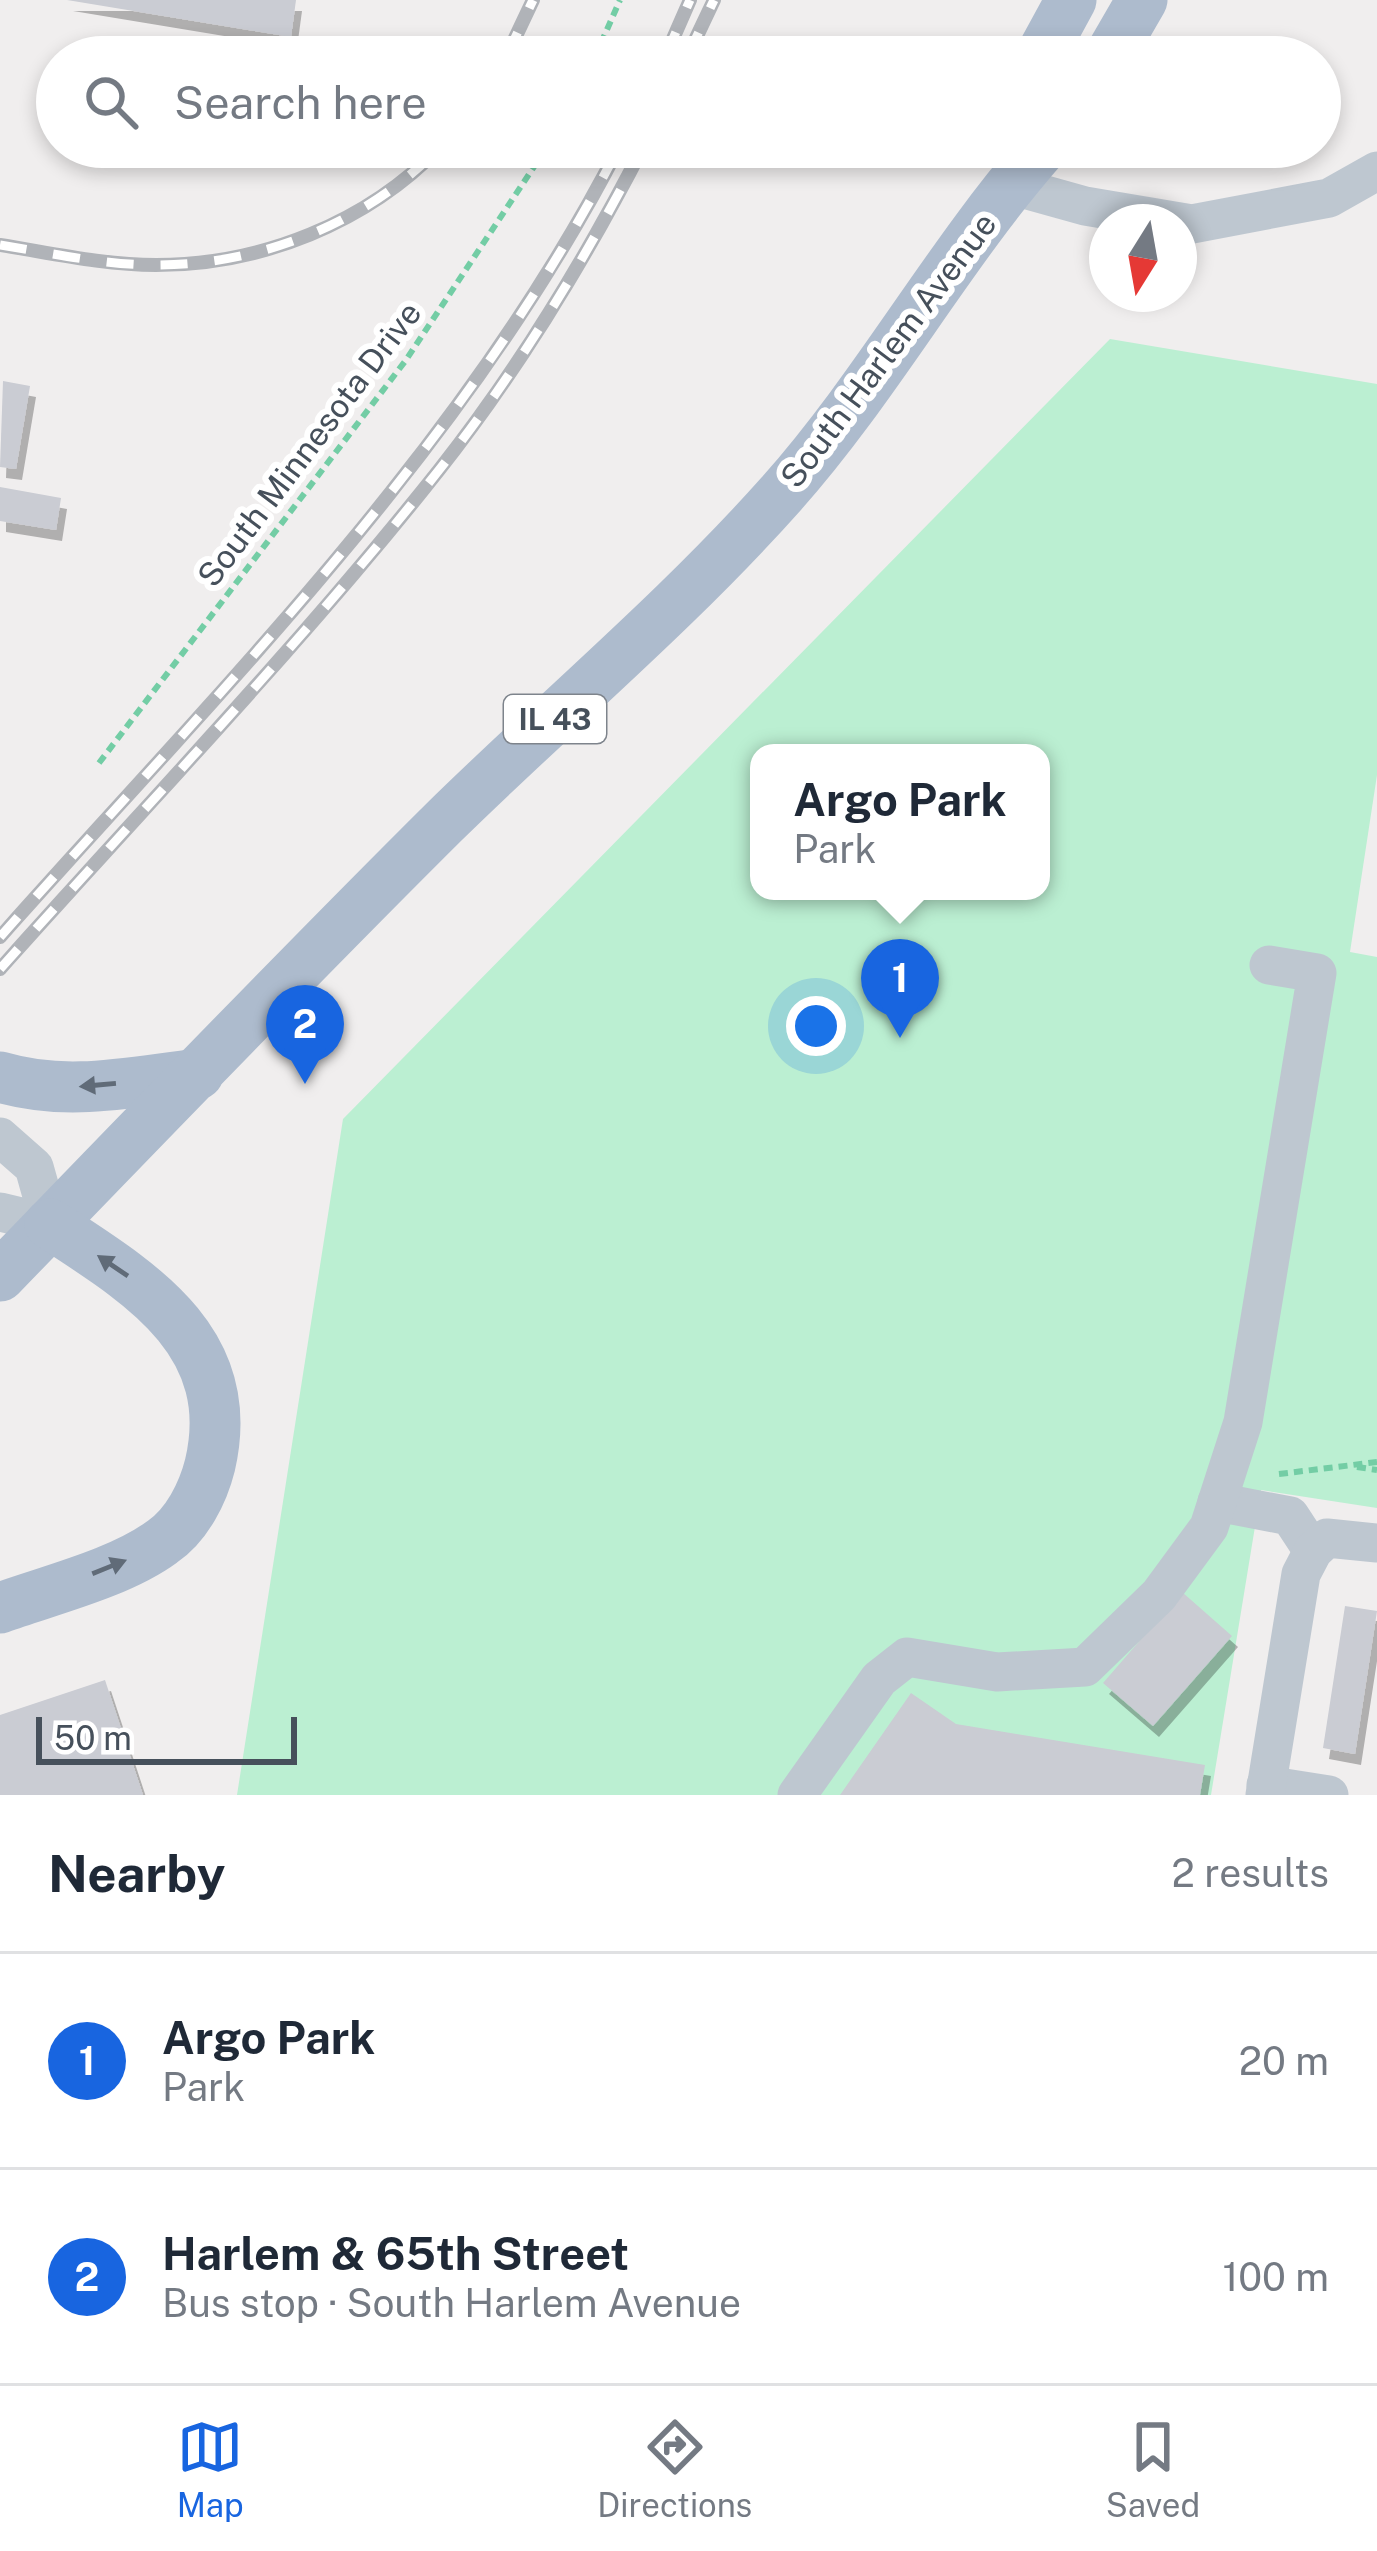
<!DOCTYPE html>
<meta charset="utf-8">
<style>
:root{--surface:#fff;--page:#f6f6f7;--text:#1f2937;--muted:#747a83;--line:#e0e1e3;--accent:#1865e0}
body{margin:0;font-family:"Public Sans",sans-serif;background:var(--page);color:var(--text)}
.compass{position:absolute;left:1089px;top:204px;width:108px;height:108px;border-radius:50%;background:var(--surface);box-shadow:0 6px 18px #0003;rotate:191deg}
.scale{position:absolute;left:36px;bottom:30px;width:261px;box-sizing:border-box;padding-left:12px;border:6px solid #46505b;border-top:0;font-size:33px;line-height:42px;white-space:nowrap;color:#46505b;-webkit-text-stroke:9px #fff;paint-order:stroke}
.you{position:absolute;left:816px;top:1026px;width:42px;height:42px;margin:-30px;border:9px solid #fff;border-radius:50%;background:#1a73e8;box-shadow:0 0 0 18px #1a73e833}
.badge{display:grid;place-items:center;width:78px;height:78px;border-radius:50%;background:var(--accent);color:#fff;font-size:39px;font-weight:700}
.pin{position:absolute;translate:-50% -99px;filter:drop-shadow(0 3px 6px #0008)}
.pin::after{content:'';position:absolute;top:63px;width:42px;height:36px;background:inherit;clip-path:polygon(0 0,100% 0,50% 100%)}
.popup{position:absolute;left:750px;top:744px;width:300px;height:156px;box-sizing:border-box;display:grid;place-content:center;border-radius:24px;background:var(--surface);filter:drop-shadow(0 3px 9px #0005);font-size:39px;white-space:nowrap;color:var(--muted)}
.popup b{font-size:45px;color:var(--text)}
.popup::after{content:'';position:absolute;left:50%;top:100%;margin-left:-24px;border:24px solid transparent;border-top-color:var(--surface)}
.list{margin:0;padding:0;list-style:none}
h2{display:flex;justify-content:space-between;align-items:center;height:156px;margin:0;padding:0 48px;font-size:51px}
h2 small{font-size:39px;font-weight:400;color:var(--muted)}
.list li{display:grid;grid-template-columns:78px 1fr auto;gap:36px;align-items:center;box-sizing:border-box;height:216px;padding:0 48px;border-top:3px solid var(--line)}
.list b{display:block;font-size:45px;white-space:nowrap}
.list p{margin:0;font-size:39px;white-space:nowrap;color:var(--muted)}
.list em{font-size:39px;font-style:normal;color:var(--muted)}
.icon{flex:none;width:66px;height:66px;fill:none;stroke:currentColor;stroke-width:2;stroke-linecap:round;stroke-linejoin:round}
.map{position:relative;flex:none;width:1377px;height:1795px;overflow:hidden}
.search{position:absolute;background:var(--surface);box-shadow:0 6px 18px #0003;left:36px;right:36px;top:36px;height:132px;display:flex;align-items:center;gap:30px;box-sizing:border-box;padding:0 42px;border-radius:66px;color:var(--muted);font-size:45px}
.sheet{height:588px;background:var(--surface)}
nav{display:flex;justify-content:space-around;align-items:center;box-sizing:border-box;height:168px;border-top:3px solid var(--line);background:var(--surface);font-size:33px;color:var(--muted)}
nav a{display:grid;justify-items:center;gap:6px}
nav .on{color:var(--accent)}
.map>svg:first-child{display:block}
</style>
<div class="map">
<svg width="1377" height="1795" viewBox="0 0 1377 1795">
<defs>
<filter id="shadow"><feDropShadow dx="6" dy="11" stdDeviation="0" flood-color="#0004"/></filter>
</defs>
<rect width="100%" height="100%" fill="#f0eeee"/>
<path fill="#bbefd2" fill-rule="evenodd" d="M1110,339l267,45v391l-27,177 27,5v551l-116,-18 -50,305h-974l106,-676zM759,753h282v138h-282z"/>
<g fill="#caccd3" filter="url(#shadow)">
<polygon points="67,0 296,0 291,37"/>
<polygon points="3,381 30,386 16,469 0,467"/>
<polygon points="0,487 61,498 56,530 0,521"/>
<polygon points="1182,1592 1232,1636 1153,1726 1103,1683"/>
<polygon points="1345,1606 1377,1611 1355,1754 1323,1748"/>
<polygon points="105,1680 143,1795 0,1795 0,1715"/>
<polygon points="911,1693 956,1724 1205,1765 1200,1795 840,1795"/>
</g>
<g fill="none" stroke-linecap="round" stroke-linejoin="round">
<g stroke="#73cda5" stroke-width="6" stroke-dasharray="9 6" stroke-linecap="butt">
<polyline points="595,57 620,0"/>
<polyline points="99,763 406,360 547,147"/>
<polyline points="1357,1467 1377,1470"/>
<polyline points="1279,1474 1377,1462"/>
</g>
<g stroke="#bec7d0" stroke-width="39">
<polyline points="1010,185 1085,206 1192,224 1329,198 1377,171"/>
<polyline points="0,1137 34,1167 50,1224 0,1212"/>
<polyline points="1217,1502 1290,1516 1313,1551"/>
<polyline points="1266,1785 1329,1795"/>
<polyline points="797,1795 879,1679 907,1657 997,1672 1085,1667 1159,1595 1209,1527 1243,1422 1317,973 1269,965"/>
<polyline points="1265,1795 1301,1574 1313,1551 1327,1538 1377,1543"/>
</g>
<g stroke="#adbbcd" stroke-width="51">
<polyline points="1040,57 1071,0"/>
<polyline points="1109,57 1142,0"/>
<path d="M0,1077c67,20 130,5 198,-3"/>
<path d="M0,1276c147,-152 294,-305 444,-454 112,-110 232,-210 337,-328 97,-109 166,-238 262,-347"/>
<path d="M0,1608c50,-18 120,-35 162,-66 25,-17 41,-49 48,-77 29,-124 -71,-183 -160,-241"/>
</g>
<g stroke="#b0b3b8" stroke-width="14">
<g id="rail">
<polyline points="506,57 533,0"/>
<polyline points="665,57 690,0"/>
<polyline points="687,57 714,0"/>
<path d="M0,245c51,8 104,20 156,20 105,0 211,-42 284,-118"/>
<path d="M0,937c222,-250 465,-490 619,-790"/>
<path d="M0,969c147,-165 302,-326 439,-499 79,-100 146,-210 204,-323"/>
</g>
</g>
<use href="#rail" stroke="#fff" stroke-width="9" stroke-dasharray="27" stroke-linecap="butt"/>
</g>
<defs><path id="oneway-solid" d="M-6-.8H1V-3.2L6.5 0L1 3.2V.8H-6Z" transform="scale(3)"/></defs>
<g fill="#606b78">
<use href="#oneway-solid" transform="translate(98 1085) rotate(175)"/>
<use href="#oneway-solid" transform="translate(113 1266) rotate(-146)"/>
<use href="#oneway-solid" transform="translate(109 1567) rotate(-22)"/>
</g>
<g text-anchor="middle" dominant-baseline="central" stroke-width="12" stroke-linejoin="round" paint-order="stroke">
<rect fill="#fff" stroke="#7e848c" stroke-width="3" x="504" y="695" width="102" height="48" rx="9"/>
<g font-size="30" font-weight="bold" fill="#46505b">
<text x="555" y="719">IL 43</text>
</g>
<g font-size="33" fill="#46505b" stroke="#fff">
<text transform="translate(888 350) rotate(-53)">South Harlem Avenue</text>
<text transform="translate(309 444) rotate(-53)">South Minnesota Drive</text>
</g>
</g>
</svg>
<svg class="compass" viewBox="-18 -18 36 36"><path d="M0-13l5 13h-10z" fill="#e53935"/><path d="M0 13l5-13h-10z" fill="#747a83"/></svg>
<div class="scale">50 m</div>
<div class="you"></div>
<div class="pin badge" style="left:900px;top:1038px">1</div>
<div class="popup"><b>Argo Park</b>Park</div>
<div class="pin badge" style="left:305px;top:1084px">2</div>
<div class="search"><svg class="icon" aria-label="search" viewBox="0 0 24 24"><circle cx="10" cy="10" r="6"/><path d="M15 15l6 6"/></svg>Search here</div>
</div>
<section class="sheet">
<h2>Nearby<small>2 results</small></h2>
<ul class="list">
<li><span class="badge">1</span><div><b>Argo Park</b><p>Park</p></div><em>20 m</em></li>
<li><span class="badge">2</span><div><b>Harlem &amp; 65th Street</b><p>Bus stop · South Harlem Avenue</p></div><em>100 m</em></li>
</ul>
</section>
<nav>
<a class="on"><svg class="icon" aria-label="map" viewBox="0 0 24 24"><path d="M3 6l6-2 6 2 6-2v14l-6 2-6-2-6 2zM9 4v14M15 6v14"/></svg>Map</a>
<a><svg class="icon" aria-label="directions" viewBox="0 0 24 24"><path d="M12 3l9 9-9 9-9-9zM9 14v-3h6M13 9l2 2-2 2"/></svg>Directions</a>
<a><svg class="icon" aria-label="saved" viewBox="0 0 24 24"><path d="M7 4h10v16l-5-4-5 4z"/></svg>Saved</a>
</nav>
